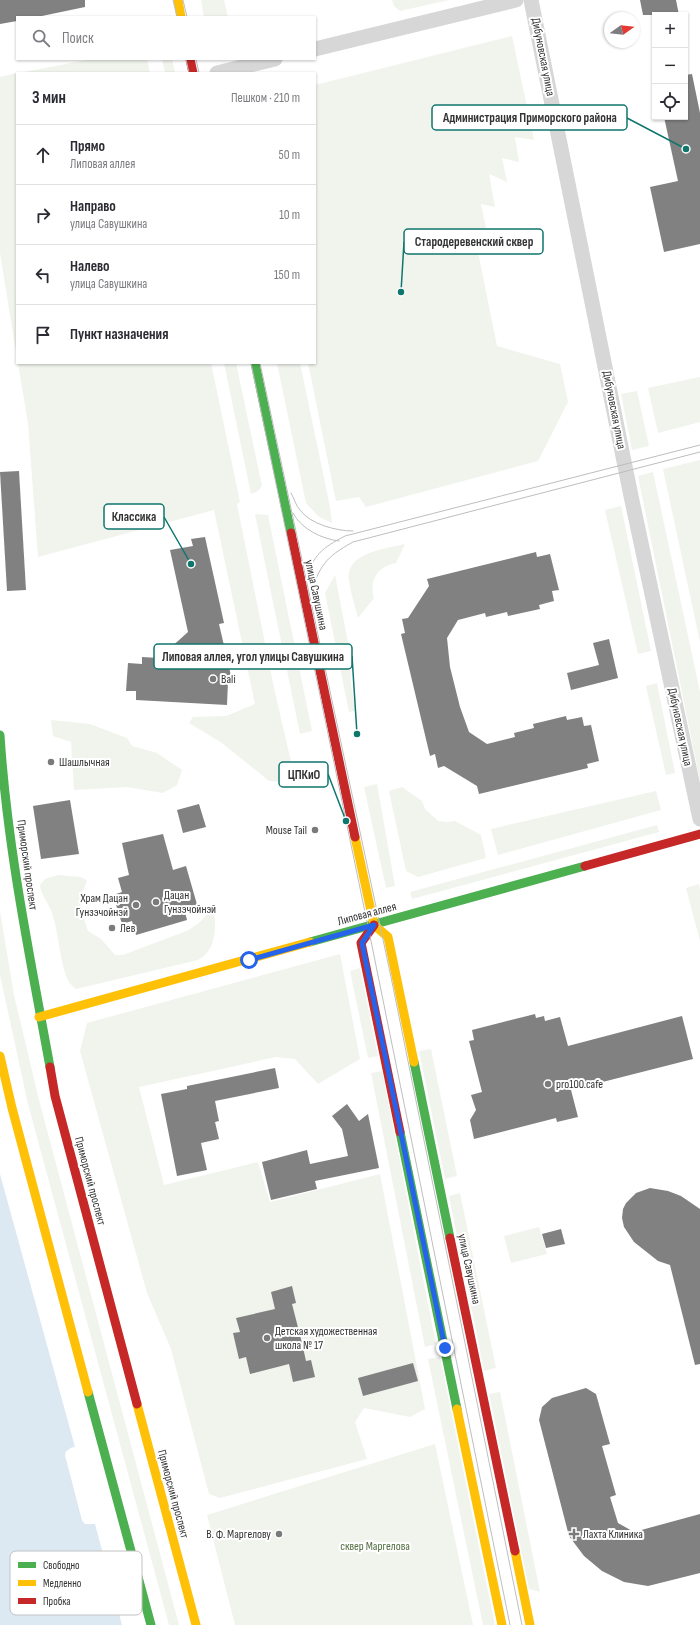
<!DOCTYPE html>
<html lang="ru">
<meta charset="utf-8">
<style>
:root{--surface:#fff;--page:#f7f7f7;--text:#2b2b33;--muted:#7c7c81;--line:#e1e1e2}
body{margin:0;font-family:"Sofia Sans Condensed",sans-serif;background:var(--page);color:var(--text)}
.controls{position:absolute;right:12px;top:12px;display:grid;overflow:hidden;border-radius:0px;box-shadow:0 1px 3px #0004}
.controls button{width:36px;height:36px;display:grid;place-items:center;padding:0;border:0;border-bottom:1px solid var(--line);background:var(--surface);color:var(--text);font:20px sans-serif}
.compass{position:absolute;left:604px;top:12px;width:36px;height:36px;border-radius:50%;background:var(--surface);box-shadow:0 1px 3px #0004;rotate:75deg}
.stop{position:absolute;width:12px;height:12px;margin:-9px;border:3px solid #2563eb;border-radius:50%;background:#fff}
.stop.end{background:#2563eb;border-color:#fff;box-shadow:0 1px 4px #0008}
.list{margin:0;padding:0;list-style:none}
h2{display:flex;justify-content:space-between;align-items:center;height:52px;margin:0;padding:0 16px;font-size:17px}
h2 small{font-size:13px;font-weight:400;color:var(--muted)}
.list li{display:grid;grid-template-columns:26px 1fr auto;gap:12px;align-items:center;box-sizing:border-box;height:60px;padding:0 16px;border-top:1px solid var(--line)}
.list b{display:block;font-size:15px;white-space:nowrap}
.list p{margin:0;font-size:13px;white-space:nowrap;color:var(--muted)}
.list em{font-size:13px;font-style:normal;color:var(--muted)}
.icon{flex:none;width:22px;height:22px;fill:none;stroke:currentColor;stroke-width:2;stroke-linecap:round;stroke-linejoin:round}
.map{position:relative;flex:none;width:700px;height:1625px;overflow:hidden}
.search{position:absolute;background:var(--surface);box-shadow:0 1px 3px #0004;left:16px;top:16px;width:300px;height:44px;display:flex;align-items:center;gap:10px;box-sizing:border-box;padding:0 14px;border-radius:0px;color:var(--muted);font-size:15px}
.panel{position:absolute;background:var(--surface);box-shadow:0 1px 3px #0004;left:16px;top:72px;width:300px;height:292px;border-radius:0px}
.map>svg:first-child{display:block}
</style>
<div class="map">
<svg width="700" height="1625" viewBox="0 0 700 1625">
<rect width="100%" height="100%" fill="#fff"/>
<g fill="#f1f4ed">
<polygon points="201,0 224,0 228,17 204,17"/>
<polygon points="392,0 449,0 400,11 394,6"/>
<polygon points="512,36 534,140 515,137 519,162 502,158 507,182 489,174 495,207 481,204 488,238 474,232 497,346 560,364 568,402 538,461 366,507 359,497 336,501 308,363 315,363 315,85"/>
<polygon points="92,59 147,59 150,73 19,73"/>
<polygon points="162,59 172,59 175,73 165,73"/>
<polygon points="17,73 17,358 0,253 0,77"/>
<polygon points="18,363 211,363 240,502 237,504 274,688 295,779 280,782 269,781 222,743 189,723 193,717 226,716 255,704 214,510 38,557 28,423"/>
<polygon points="224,363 236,363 262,486 258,491 251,494"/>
<polygon points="277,363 300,363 330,507 332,523 319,517 306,503"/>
<polygon points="700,377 700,422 658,433 648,388"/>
<polygon points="637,391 649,446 632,450 621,394"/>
<polygon points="700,460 700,642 663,469"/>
<polygon points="653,472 700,692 700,781 638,476"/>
<polygon points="621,506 651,651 638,654 605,510"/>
<polygon points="255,514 268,515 312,731 300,734"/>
<path d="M405,544l-9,19c-18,3 -27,17 -22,35l-16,20c-3,-12 -7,-24 -9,-37 -4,-29 37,-32 56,-37z"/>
<polygon points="335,575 350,653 351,685 356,711 349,712 325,593"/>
<polygon points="657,683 675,773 666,775 646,686"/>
<polygon points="51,720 90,724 127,738 132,746 157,753 182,770 177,785 163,793 127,787 74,790 71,742 53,736"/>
<polygon points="377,784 395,886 386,888 364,787"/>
<polygon points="402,787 422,801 425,809 438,821 446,822 455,821 481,835 486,858 418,877 406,871 389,791"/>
<polygon points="656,791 661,810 498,855 491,829"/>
<polygon points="657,825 659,832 412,899 410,892"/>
<path d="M58,875l22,2 7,3 -3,9 -5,6 2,15 7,21 13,8 14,16h8l66,-25 11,-8 9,-10 5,2c3,17 0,38 -16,46l-122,29c-4,-3 -7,-6 -9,-11 -8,-19 -8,-47 -16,-68 -4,-9 -10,-15 -11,-25l5,-6z"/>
<polygon points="699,884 700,890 700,941 686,888"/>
<polygon points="0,911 14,995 39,1100 179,1625 169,1625 28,1104 0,975"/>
<polygon points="340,954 360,1059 318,1084 295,1059 276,1057 139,1087 164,1185 258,1162 270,1202 380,1174 425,1409 410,1417 364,1408 355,1422 367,1459 220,1498 209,1494 171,1349 147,1293 80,1051 87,1023"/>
<polygon points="360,968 378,1056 368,1058 350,971"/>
<polygon points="431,1049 457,1176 445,1179 419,1051"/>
<polygon points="382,1071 436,1344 425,1347 371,1073"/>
<polygon points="460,1193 496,1368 484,1371 449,1196"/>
<polygon points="539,1227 547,1254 511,1263 504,1236"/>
<polygon points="440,1357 495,1625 483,1625 428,1359"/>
<polygon points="500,1392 540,1592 529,1589 489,1394"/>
<polygon points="435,1444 473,1625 235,1625 207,1515"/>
</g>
<polygon fill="#dde9f2" points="0,1174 75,1447 70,1448 65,1455 82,1520 85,1524 95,1524 122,1625 0,1625"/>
<polygon fill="#fff" points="75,1447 75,1449 68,1452 67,1455 74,1480 84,1519 86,1522 94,1522 95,1524 85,1524 82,1520 72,1480 65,1455 66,1451"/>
<g fill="#818181">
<polygon points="0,0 85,0 85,7 37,17 17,17 17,21 0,24"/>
<polygon points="640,0 676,0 679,15 643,15"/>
<polygon points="692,74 700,113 700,244 664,252 650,187 678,181 664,117 685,117 685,75"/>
<polygon points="19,471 26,590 7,591 0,472"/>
<polygon points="205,537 224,623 219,624 232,680 228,681 227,705 136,700 136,691 126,691 128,663 142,664 142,657 159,658 188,632 170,550 193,546 191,539"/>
<polygon points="536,552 537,557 550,554 559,590 552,591 554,601 539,605 540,609 508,616 507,612 486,617 485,613 458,620 447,638 450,667 460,707 469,732 487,744 515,737 514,733 534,728 533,724 566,716 567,720 582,717 584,726 591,725 599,761 587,764 588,768 479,794 477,786 444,766 438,768 435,754 430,756 401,634 405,633 402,619 408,618 429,586 427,579"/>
<polygon points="609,639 618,678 571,690 567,673 599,665 593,643"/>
<polygon points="70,800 79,854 41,859 33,806"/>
<polygon points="199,804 206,827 183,833 177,810"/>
<polygon points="163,834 173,870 186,866 198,908 185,912 187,920 136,935 132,921 122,924 113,895 122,892 118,878 129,875 122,843"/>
<polygon points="535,1014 536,1018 544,1016 545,1021 560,1017 568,1046 682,1016 693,1059 571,1090 578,1117 557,1122 556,1118 474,1139 470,1120 476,1110 471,1095 482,1092 469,1041 474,1040 472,1030"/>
<polygon points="275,1068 279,1088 215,1101 219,1121 215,1122 219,1139 201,1143 207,1170 177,1176 161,1094 187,1089 187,1086"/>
<polygon points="347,1104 359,1121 368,1114 379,1168 315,1181 317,1189 271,1200 262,1162 307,1150 310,1164 348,1156 342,1129 332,1116"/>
<polygon points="650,1188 668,1191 681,1196 700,1209 700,1364 695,1365 670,1265 658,1261 634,1242 624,1227 622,1218 623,1209 626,1203 636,1193"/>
<polygon points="561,1229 565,1244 546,1248 542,1234"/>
<polygon points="292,1286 296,1303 292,1304 302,1343 306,1361 311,1360 315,1377 293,1382 289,1364 250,1374 246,1357 239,1359 233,1333 240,1332 236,1318 275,1309 271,1292"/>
<polygon points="413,1363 418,1381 363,1396 358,1378"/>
<polygon points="586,1388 596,1394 610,1444 602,1446 616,1495 610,1497 618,1523 634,1532 700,1514 700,1573 648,1586 624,1582 602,1571 584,1556 569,1536 539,1420 542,1407 552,1398"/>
</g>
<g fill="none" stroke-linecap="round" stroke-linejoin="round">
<g stroke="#d7d7d7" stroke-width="15">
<polyline points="531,0 631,496 700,819"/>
<polyline points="315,49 516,0"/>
<polyline points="217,73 275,59"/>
</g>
<g stroke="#4caf50" stroke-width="9">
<polyline points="255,363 291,533"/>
<path d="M0,735c7,112 30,222 50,332"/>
<polyline points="310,942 585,866"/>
<polyline points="414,1062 450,1238"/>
<polyline points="400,1132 457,1409"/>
<polyline points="88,1392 151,1625"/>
</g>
<g stroke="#ffc107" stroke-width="9">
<polyline points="178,0 181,17"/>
<polyline points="355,837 374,925 388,937 414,1062"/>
<polyline points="39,1017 310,942"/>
<polyline points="0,1056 12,1108 88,1392"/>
<polyline points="137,1404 196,1625"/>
<polyline points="457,1409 502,1625"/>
<polyline points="515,1551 530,1625"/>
</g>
<g stroke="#c62828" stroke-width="9">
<polyline points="190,59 193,73"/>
<polyline points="291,533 355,837"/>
<polyline points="585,866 700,834"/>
<polyline points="374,925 361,943 400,1132"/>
<polyline points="50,1067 55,1096 137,1404"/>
<polyline points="450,1238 515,1551"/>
</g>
<g stroke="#bebebe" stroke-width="1">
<polyline points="173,0 177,17"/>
<polyline points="183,0 187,17"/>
<polyline points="186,59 189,73"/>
<polyline points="196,59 199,73"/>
<polyline points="251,363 371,941 510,1625"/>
<polyline points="260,363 391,977 522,1625"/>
<path d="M291,493c3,5 5,13 9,17 10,14 36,21 53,21"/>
<path d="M293,513c8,16 29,26 46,28"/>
<path d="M306,580c7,-25 16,-32 39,-44l355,-91"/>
<path d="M309,596c12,-31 15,-38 44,-54l347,-90"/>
</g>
</g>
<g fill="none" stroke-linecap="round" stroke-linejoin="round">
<polyline stroke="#2563eb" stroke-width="5" points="249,960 374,925 362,943 445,1348"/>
</g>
<g fill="#7a7a7a" stroke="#fff" stroke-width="1.5">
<circle cx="213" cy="679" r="4"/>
<circle cx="51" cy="762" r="4"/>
<circle cx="315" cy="830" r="4"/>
<circle cx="156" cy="902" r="4"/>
<circle cx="136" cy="905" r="4"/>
<circle cx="112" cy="928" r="4"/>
<circle cx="548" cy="1084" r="4"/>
<circle cx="267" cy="1338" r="4"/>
<circle cx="279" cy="1534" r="4"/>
<path d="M572 1528h4v4h4v4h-4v4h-4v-4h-4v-4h4z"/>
</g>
<g text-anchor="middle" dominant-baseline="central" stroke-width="4" stroke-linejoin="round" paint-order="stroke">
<g font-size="12" fill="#333" stroke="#fff">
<text transform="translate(543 57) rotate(79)">Дибуновская улица</text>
<text transform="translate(614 410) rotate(79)">Дибуновская улица</text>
<text transform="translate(316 595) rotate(78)">улица Савушкина</text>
<text transform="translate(680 727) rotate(78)">Дибуновская улица</text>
<text transform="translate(27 865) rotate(82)">Приморский проспект</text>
<text transform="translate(367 914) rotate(-15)">Липовая аллея</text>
<text transform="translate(90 1181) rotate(75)">Приморский проспект</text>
<text transform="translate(469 1269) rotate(78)">улица Савушкина</text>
<text transform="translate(173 1494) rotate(75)">Приморский проспект</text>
</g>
<g font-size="12" fill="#333" stroke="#fff" text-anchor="start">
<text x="221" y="679">Bali</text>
<text x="59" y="762">Шашлычная</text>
<text x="307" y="830" text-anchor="end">Mouse Tail</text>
<text x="164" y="895">Дацан<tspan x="164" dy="14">Гунзэчойнэй</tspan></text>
<text x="128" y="898" text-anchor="end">Храм Дацан<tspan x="128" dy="14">Гунзэчойнэй</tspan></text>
<text x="120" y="928">Лев</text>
<text x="556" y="1084">pro100.cafe</text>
<text x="275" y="1331">Детская художественная<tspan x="275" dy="14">школа № 17</tspan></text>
<text x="271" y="1534" text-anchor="end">В. Ф. Маргелову</text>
<text x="583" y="1534">Лахта Клиника</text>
</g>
<g font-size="12" fill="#526e40" stroke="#fff">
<text x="375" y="1546">сквер Маргелова</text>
</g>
</g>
<rect x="10" y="1551" width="132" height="64" rx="6" fill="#fff" stroke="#c2c2c2" stroke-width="1"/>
<rect x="18" y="1562" width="18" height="6" fill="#4caf50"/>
<rect x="18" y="1580" width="18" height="6" fill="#ffc107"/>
<rect x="18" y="1598" width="18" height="6" fill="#c62828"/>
<g font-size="11" fill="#333">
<text x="43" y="1569">Свободно</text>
<text x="43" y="1587">Медленно</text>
<text x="43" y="1605">Пробка</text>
</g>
<path fill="none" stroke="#0f766e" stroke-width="1.5" d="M686 149L627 118M401 292L404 242M191 564L164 517M357 734L352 656M346 821L328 774"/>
<g fill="#0f766e" stroke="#fff" stroke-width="1.5">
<circle cx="686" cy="149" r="4"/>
<circle cx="401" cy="292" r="4"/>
<circle cx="191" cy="564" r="4"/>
<circle cx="357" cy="734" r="4"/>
<circle cx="346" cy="821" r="4"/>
</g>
<g fill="#fff" stroke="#0f766e" stroke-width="1.5">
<rect x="432" y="105" width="195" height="25" rx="4"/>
<rect x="404" y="229" width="139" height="25" rx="4"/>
<rect x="104" y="504" width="60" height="25" rx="4"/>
<rect x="154" y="644" width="198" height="25" rx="4"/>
<rect x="279" y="762" width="49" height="25" rx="4"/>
</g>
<g font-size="13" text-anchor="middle" font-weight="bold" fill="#333">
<text x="530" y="122">Администрация Приморского района</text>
<text x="474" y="246">Стародеревенский сквер</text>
<text x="134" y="521">Классика</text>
<text x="253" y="661">Липовая аллея, угол улицы Савушкина</text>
<text x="304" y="779">ЦПКиО</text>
</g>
</svg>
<div class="controls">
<button>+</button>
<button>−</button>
<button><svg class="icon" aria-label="locate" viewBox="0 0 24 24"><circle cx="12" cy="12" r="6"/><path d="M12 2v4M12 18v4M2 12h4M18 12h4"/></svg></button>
</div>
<svg class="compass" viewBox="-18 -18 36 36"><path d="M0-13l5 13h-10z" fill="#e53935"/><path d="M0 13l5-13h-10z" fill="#7c7c81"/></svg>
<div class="stop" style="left:249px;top:960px"></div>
<div class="stop end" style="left:445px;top:1348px"></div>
<div class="search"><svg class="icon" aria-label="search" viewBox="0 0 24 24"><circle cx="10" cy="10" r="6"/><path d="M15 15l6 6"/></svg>Поиск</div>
<section class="panel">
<h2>3 мин<small>Пешком · 210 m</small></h2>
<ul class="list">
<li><svg class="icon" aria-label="ahead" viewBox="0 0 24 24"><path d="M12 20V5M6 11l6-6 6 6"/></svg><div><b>Прямо</b><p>Липовая аллея</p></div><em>50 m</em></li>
<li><svg class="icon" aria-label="right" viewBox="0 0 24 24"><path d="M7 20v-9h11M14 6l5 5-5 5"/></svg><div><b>Направо</b><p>улица Савушкина</p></div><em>10 m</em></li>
<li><svg class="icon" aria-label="left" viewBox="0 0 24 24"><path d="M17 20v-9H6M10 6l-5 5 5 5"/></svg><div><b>Налево</b><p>улица Савушкина</p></div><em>150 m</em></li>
<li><svg class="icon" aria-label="arrive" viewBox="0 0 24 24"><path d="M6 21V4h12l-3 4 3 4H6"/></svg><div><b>Пункт назначения</b></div></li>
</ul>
</section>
</div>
